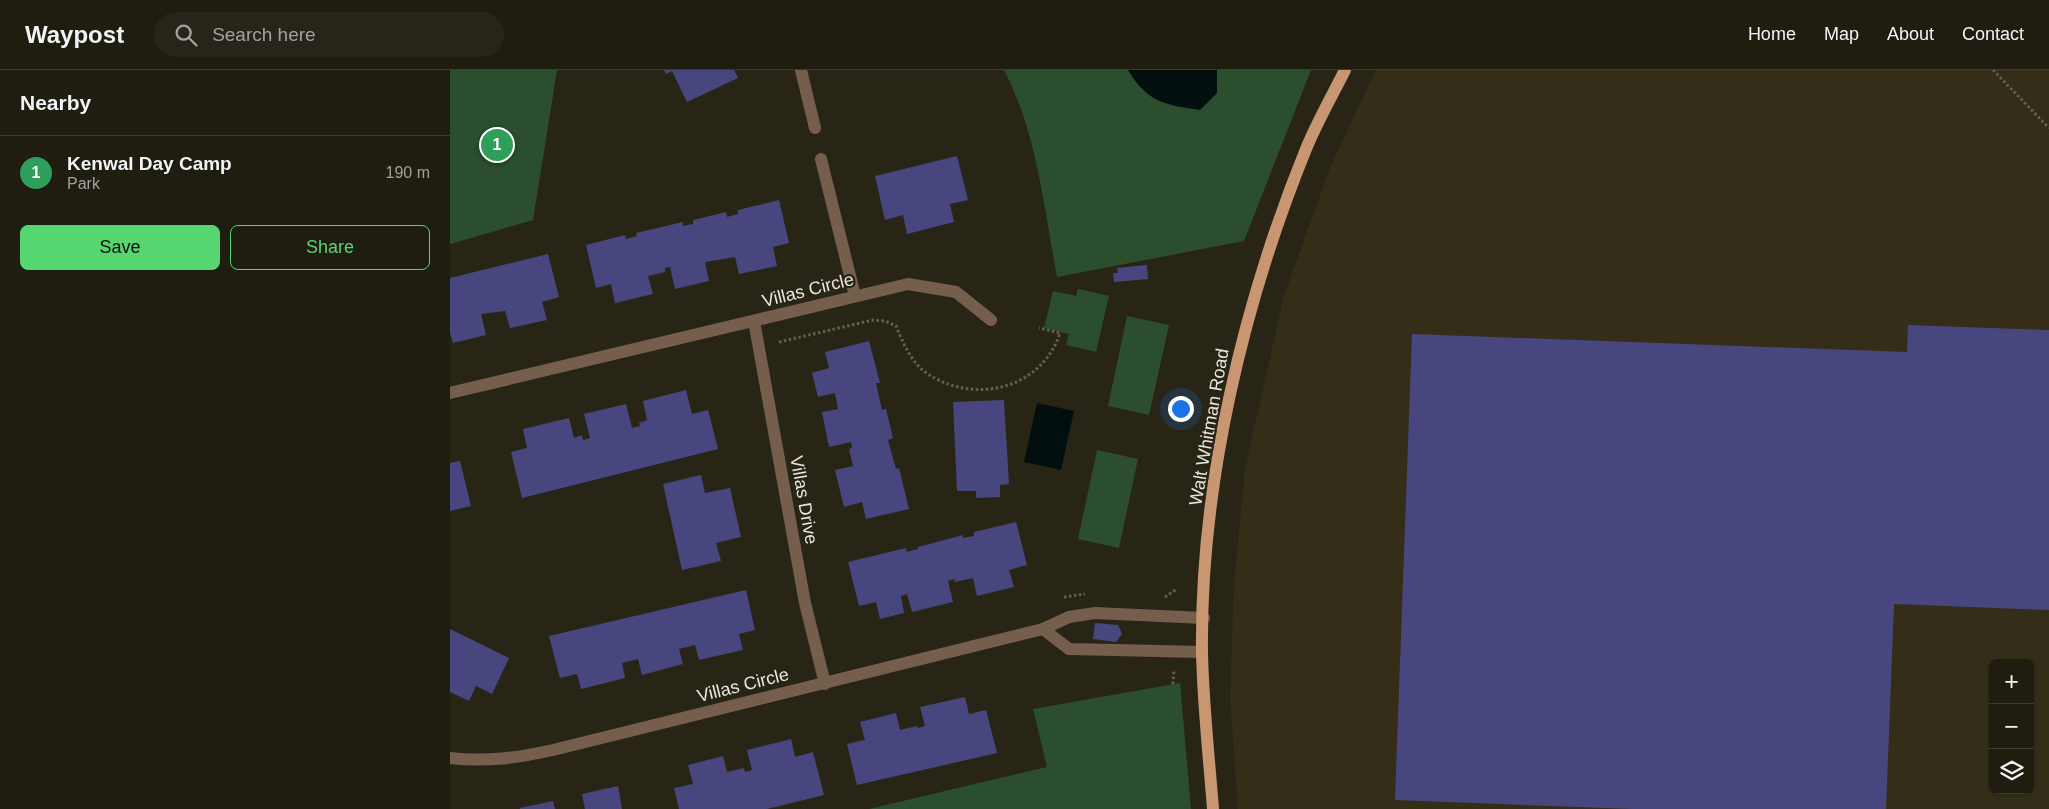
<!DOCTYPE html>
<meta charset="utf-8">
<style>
:root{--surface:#1f1c10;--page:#272519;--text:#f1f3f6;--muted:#a1a19f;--line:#3c3a30;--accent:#56d671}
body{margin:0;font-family:Arial,sans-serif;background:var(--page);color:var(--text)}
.controls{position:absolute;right:15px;bottom:15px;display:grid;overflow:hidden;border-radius:8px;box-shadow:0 1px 4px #0004}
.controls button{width:45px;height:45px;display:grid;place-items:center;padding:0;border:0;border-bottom:1px solid var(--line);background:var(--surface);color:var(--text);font:25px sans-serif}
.you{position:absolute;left:730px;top:338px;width:18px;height:18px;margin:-12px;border:4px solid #fff;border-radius:50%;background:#1a73e8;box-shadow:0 0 0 8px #1a73e833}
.badge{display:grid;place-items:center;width:32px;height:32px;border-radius:50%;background:var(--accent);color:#fff;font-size:16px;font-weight:700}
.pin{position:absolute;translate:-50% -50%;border:2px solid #fff;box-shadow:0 1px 5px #0006}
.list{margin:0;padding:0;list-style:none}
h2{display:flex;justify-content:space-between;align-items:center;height:65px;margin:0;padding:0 20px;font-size:21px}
h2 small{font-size:16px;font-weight:400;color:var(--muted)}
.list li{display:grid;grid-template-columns:32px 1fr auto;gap:15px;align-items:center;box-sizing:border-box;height:75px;padding:0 20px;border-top:1px solid var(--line)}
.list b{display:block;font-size:19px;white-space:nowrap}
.list p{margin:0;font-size:16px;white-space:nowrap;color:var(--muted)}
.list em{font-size:16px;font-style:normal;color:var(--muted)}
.actions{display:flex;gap:10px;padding:15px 20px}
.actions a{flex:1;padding:11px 0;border:1px solid var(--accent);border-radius:8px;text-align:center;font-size:18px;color:var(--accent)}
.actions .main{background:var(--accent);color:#111}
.icon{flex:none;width:28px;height:28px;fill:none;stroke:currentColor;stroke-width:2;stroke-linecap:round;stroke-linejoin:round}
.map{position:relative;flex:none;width:1599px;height:739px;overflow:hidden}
header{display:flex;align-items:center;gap:30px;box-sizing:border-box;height:70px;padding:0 25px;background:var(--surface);border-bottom:1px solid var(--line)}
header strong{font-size:24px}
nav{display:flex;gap:28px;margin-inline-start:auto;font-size:18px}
.search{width:350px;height:45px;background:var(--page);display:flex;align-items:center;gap:12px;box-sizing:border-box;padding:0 18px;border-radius:28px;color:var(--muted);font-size:19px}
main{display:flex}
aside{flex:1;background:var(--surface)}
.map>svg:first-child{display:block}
</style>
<header>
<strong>Waypost</strong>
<div class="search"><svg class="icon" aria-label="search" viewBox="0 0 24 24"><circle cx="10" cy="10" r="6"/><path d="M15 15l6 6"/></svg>Search here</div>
<nav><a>Home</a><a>Map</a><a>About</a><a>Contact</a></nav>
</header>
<main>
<aside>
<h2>Nearby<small></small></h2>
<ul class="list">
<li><span class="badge" style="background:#2e9e5b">1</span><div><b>Kenwal Day Camp</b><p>Park</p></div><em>190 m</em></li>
</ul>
<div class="actions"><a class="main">Save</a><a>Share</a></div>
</aside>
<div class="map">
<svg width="1599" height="739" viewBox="0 0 1599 739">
<rect width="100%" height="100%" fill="#292516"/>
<path fill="#342e19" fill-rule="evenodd" d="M926,0h673v739h-811l-8,-111 4,-114 11,-115 39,-173 47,-131zM1543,593h37v127h-37z"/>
<g fill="#2b4f2e">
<polygon points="0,0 107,0 83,150 0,174"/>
<path d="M554,0h307l-67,171 -187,36c-13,-70 -20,-144 -53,-207z"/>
<polygon points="628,219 659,226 646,282 616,275 619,264 594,258 603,221 626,226"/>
<polygon points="677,246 719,255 699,345 658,336"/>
<polygon points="647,380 688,389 669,478 628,469"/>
<polygon points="730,613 741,739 419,739 597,697 583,639"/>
</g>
<g fill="#030e0f">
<path d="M678,0h89v23l-17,17c-35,-5 -53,-8 -72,-40z"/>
<polygon points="587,333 624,341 611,400 574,392"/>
</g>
<g fill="#48467f">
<polygon points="214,0 284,0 288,8 237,32 222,1 216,4"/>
<polygon points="507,86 518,130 500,134 504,152 457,164 453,145 435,150 425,106"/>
<polygon points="329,130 339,173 323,177 327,196 289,204 285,187 255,192 259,211 225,219 220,197 215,198 215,202 198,206 203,224 165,233 161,214 146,218 136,175 175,165 176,169 187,166 186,163 233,152 233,156 243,154 243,150 276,142 277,147 288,144 288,140"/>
<polygon points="98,184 109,227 92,232 97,250 60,258 55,241 31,244 36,265 3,273 0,263 0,208"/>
<polygon points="697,195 698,209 664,212 663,203 668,203 667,198"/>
<polygon points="1458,255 1599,260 1599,540 1444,534 1436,739 1183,739 945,730 962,264 1457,282"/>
<polygon points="419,271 430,313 426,313 432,340 436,339 443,368 438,370 446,399 449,398 459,439 416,449 412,432 394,437 385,400 403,396 399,379 402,378 401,372 379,377 372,342 388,339 385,323 368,327 362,303 379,298 375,282"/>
<polygon points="236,320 242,344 258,340 268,379 72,428 61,382 77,378 73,359 119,348 124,368 132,365 133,370 140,368 134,344 176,334 182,358 190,356 189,353 197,350 193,331"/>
<polygon points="554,330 559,414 550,415 550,427 526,428 526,421 507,421 503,332"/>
<polygon points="10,391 21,436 0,441 0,393"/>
<polygon points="251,405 255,423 280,418 291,467 266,473 271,491 232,500 213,414"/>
<polygon points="566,452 577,495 559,500 564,517 527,526 523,508 505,512 504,509 498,511 503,532 462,542 457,524 451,526 454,543 430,549 426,532 409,536 398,492 456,478 457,482 468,479 468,477 513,465 513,468 524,466 524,462"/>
<polygon points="296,520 305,560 289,564 293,580 249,590 245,575 229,579 233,594 192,605 188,589 172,593 175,608 131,619 127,604 110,608 99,566"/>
<polygon points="645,553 668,555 672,564 666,572 643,569"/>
<polygon points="0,559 59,588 42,624 26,616 19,631 0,622"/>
<polygon points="515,627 519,644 536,640 547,683 407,715 397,674 415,670 410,652 446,643 450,660 467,656 468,658 475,656 470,637"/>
<polygon points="341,669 345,687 363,682 374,725 317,739 229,739 224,718 243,714 238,695 273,686 277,702 294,698 295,702 302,700 297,680"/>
<polygon points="168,716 172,739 135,739 132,724"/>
<polygon points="103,731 105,739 70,739 70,738"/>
</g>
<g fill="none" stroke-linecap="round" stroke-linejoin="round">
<g stroke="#635f52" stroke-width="3" stroke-dasharray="2.5 2.5" stroke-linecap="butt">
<polyline points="1543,0 1599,58"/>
<path d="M329,272l94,-22 12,1 11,5c8,19 16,39 35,50 47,28 111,12 129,-43l-21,-5"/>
<polyline points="614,527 635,524"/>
<polyline points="715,527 727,519"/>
<polyline points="723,614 724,600"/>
</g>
<g stroke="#765e4c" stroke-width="12">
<polyline points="351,0 365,58"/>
<polyline points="371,89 405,226"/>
<polyline points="304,251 355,533 375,614"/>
<polyline points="0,323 458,214 506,222 541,250"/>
<polyline points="593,559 619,579 752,582"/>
<path d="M0,688c37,4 67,0 103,-8l490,-121 26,-12 26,-4 109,5"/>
</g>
<path stroke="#c89671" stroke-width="12" d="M763,739c-4,-52 -10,-105 -11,-157 -2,-167 41,-348 104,-503 11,-27 26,-53 39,-79"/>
</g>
<g text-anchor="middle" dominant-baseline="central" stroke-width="4.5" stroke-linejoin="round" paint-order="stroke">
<g font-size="18" fill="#e8e6dd" stroke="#292516">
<text transform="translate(358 220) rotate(-14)">Villas Circle</text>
<text transform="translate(759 357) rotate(-80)">Walt Whitman Road</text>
<text transform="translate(354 430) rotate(80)">Villas Drive</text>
<text transform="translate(293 615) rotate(-14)">Villas Circle</text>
</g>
</g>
</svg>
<div class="controls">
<button>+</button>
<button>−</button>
<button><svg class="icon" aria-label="layers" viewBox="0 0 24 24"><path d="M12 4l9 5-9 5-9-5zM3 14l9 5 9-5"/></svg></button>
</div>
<div class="you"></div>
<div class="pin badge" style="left:47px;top:75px;background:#2e9e5b">1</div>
</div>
</main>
